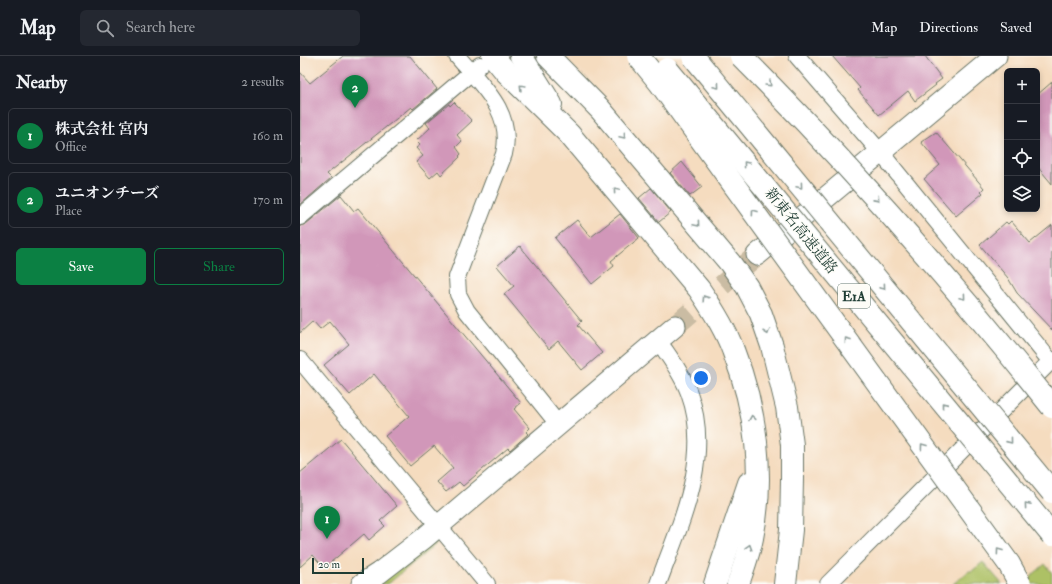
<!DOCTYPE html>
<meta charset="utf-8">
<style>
:root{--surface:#171b24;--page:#242831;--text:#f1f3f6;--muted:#9ea1a6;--line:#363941;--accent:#0b8043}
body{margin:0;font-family:"IM FELL Double Pica","Noto Serif JP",serif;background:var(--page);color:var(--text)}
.controls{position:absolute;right:12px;top:12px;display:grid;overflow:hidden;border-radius:6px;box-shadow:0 2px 6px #0003}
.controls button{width:36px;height:36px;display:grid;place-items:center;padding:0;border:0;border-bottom:1px solid var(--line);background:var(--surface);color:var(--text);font:20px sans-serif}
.scale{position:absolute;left:12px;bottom:10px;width:52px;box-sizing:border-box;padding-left:4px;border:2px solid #1f3d34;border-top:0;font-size:11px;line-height:14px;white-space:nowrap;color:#1f3d34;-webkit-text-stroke:3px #fdfcf7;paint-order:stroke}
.you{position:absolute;left:401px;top:322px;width:14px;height:14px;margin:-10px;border:3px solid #fff;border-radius:50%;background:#1a73e8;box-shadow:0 0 0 6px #1a73e833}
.badge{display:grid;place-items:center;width:26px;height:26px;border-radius:50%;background:var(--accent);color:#fff;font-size:13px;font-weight:700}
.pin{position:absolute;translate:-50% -33px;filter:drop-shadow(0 1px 2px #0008)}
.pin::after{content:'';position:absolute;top:21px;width:14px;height:12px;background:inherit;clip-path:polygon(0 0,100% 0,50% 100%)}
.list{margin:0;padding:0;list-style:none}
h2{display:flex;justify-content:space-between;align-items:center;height:52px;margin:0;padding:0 16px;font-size:17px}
h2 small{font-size:13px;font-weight:400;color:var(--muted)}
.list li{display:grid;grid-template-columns:26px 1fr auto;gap:12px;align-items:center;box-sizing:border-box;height:56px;margin:0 8px 8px;padding:0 8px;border:1px solid var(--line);border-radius:6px}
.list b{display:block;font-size:15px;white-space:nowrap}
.list p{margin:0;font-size:13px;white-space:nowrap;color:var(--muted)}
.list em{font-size:13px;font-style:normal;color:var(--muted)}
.actions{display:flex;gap:8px;padding:12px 16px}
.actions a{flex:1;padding:9px 0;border:1px solid var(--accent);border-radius:6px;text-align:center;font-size:14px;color:var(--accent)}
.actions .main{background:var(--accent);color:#fff}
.icon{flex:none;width:22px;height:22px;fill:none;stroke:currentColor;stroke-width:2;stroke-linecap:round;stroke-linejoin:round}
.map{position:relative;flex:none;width:752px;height:528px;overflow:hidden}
header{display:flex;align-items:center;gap:24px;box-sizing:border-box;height:56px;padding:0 20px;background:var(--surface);border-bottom:1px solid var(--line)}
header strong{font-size:19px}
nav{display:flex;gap:22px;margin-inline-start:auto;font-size:14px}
.search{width:280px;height:36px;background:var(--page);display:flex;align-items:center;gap:10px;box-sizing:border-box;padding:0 14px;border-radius:6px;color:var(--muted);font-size:15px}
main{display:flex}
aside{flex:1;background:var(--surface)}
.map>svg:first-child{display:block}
</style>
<header>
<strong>Map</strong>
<div class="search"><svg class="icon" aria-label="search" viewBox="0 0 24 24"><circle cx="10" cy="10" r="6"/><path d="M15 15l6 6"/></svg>Search here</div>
<nav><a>Map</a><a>Directions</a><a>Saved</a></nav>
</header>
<main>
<aside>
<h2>Nearby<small>2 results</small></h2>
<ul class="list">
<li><span class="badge">1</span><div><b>株式会社 宮内</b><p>Office</p></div><em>160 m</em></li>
<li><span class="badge">2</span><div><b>ユニオンチーズ</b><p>Place</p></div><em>170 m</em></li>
</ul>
<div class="actions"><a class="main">Save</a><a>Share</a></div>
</aside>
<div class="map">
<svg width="752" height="528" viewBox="0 0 752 528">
<rect width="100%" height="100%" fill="#fdfcf7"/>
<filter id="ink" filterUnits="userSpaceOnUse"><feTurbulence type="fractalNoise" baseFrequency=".025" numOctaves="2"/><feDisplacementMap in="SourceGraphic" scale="8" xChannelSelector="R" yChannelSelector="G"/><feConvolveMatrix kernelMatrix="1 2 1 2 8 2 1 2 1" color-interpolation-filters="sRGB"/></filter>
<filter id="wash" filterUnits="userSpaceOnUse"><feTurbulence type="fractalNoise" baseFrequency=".012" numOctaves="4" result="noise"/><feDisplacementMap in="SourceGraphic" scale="16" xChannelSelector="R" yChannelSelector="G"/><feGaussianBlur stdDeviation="0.9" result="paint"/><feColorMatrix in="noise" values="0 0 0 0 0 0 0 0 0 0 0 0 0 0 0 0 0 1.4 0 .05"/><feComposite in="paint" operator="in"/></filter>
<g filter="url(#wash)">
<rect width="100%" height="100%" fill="#f5dcbf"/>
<g fill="#adc165" stroke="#667f4c">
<polygon points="138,479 143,482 88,528 76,528"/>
<polygon points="683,506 702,528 653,528 669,515 672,515"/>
<polygon points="745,508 752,517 752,528 722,528"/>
</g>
<g id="blocks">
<g fill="#d197b9">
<polygon points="43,0 110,0 137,33 113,53 111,51 27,118 31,122 0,149 0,16 10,27"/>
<polygon points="532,0 625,0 642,23 635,28 636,29 615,45 608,35 579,59 558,34 560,32"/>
<polygon points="752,26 752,128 737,110 737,39"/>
<polygon points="154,46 172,65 157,79 162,85 156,91 161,98 159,100 160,101 141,119 138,115 130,122 116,106 123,100 116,92 120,89 116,85 130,72 126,67 149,48 150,50"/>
<polygon points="636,76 684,132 681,135 683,137 656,160 624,123 640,109 621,86"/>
<polygon points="382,106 402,131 390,140 370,117"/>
<polygon points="351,132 371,156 359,166 339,142"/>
<polygon points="41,139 54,155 58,152 221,347 214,353 230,372 226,376 228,378 210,394 208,392 163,430 159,426 146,436 137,426 153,412 134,390 110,410 85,380 109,360 74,318 50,339 24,309 49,288 30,265 20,273 13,265 0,277 0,170 6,168"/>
<polygon points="320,158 339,182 311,205 314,210 292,228 255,182 277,164 291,181"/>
<polygon points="711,165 730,187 752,169 752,274 717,237 708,222 680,189 706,166 708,168"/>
<polygon points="220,190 282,265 278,269 302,297 282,314 258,285 249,293 204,238 214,230 197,210"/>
<polygon points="41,383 97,450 80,465 85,470 69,484 64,478 24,512 13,499 0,511 0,417"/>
</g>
</g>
</g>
<g filter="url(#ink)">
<use href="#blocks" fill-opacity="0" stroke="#6a7565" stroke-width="1"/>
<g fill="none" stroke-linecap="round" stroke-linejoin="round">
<polyline stroke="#cabca3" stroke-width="21" stroke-dasharray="21 10" stroke-linecap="butt" points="375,270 457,199"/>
<g stroke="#6a7565" stroke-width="18">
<g id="minor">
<path d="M157,0c25,30 57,56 47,98l-47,123 1,17 9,17 91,113"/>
<polyline points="497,0 581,97 752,307"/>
<polyline points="0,161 180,9"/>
<polyline points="0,304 187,528"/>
<path d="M358,528c22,-61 55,-126 31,-191 -7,-20 -20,-36 -31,-53"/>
<polyline points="528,528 752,304"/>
</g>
</g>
<g stroke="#6a7565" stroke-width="23">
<g id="tertiary">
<polyline points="457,199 696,0"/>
<polyline points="62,528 79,517 123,483 375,270"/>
</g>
</g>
<g stroke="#6a7565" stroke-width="24">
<g id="motorway">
<path d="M193,0l13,16 63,62 130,155c13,19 26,39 34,61 23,58 32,126 19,188 -3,15 -9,31 -14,46"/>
<polyline points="221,0 251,48"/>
<polyline points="248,0 300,53 430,207 447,231 461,258 472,290 487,351 492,389 492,423 491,474 485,528"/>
<polyline points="415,528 449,427"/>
</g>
</g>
<use href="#minor" stroke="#fff" stroke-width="16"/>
<use href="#tertiary" stroke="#fff" stroke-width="21"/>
<use href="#motorway" stroke="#fff" stroke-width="22"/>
<g stroke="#6a7565" stroke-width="24" stroke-linecap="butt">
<g id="motorway-bridge">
<polyline points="338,0 360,27 709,508 720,528"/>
<polyline points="393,0 752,436"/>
<path d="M441,0c111,111 213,228 311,351"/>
<polyline points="367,13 752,479"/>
</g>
</g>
<use href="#motorway-bridge" stroke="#fff" stroke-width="22"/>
</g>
<defs><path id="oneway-chevron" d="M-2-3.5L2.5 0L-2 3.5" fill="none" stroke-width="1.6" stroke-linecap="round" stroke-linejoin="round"/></defs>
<g stroke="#8f9e9a">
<use href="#oneway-chevron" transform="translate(469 28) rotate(45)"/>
<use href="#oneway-chevron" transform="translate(417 30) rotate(50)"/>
<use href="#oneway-chevron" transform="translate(222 31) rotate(-135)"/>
<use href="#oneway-chevron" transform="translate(323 80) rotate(50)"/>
<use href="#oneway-chevron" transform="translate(446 108) rotate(-130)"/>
<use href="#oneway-chevron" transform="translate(500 130) rotate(50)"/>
<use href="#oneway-chevron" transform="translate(316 134) rotate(-130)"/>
<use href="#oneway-chevron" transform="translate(577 143) rotate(48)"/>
<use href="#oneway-chevron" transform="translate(454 156) rotate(-126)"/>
<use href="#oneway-chevron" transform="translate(397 168) rotate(50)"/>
<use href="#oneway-chevron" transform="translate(583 231) rotate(50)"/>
<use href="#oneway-chevron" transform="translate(663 241) rotate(50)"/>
<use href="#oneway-chevron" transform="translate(405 242) rotate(-123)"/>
<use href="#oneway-chevron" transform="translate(467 276) rotate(71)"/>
<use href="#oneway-chevron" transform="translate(547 284) rotate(-126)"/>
<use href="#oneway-chevron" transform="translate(644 349) rotate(-129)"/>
<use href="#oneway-chevron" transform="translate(452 362) rotate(-99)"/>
<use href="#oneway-chevron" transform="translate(710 385) rotate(51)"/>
<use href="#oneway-chevron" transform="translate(623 390) rotate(-126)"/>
<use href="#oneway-chevron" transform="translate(727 449) rotate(-130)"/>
<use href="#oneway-chevron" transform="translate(449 491) rotate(-73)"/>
<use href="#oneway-chevron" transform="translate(699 495) rotate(-126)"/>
</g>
</g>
<g text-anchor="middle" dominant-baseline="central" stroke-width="3" stroke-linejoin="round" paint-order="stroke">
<rect fill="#fdfcf7" stroke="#62766e" stroke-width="1" x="538" y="228" width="32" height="24" rx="3"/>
<g font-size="14" font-weight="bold" fill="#1f3d34">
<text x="554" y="240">E1A</text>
</g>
<g font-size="15" fill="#1f3d34" stroke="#fdfcf7">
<text transform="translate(501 175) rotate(51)">新東名高速道路</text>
</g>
</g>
</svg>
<div class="controls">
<button>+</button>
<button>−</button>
<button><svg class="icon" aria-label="locate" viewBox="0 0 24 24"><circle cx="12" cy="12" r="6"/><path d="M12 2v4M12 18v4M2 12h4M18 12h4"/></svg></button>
<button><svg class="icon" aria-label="layers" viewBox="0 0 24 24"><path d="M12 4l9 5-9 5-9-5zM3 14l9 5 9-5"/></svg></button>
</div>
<div class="scale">20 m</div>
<div class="you"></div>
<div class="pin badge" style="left:27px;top:483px">1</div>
<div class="pin badge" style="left:55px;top:52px">2</div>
</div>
</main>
